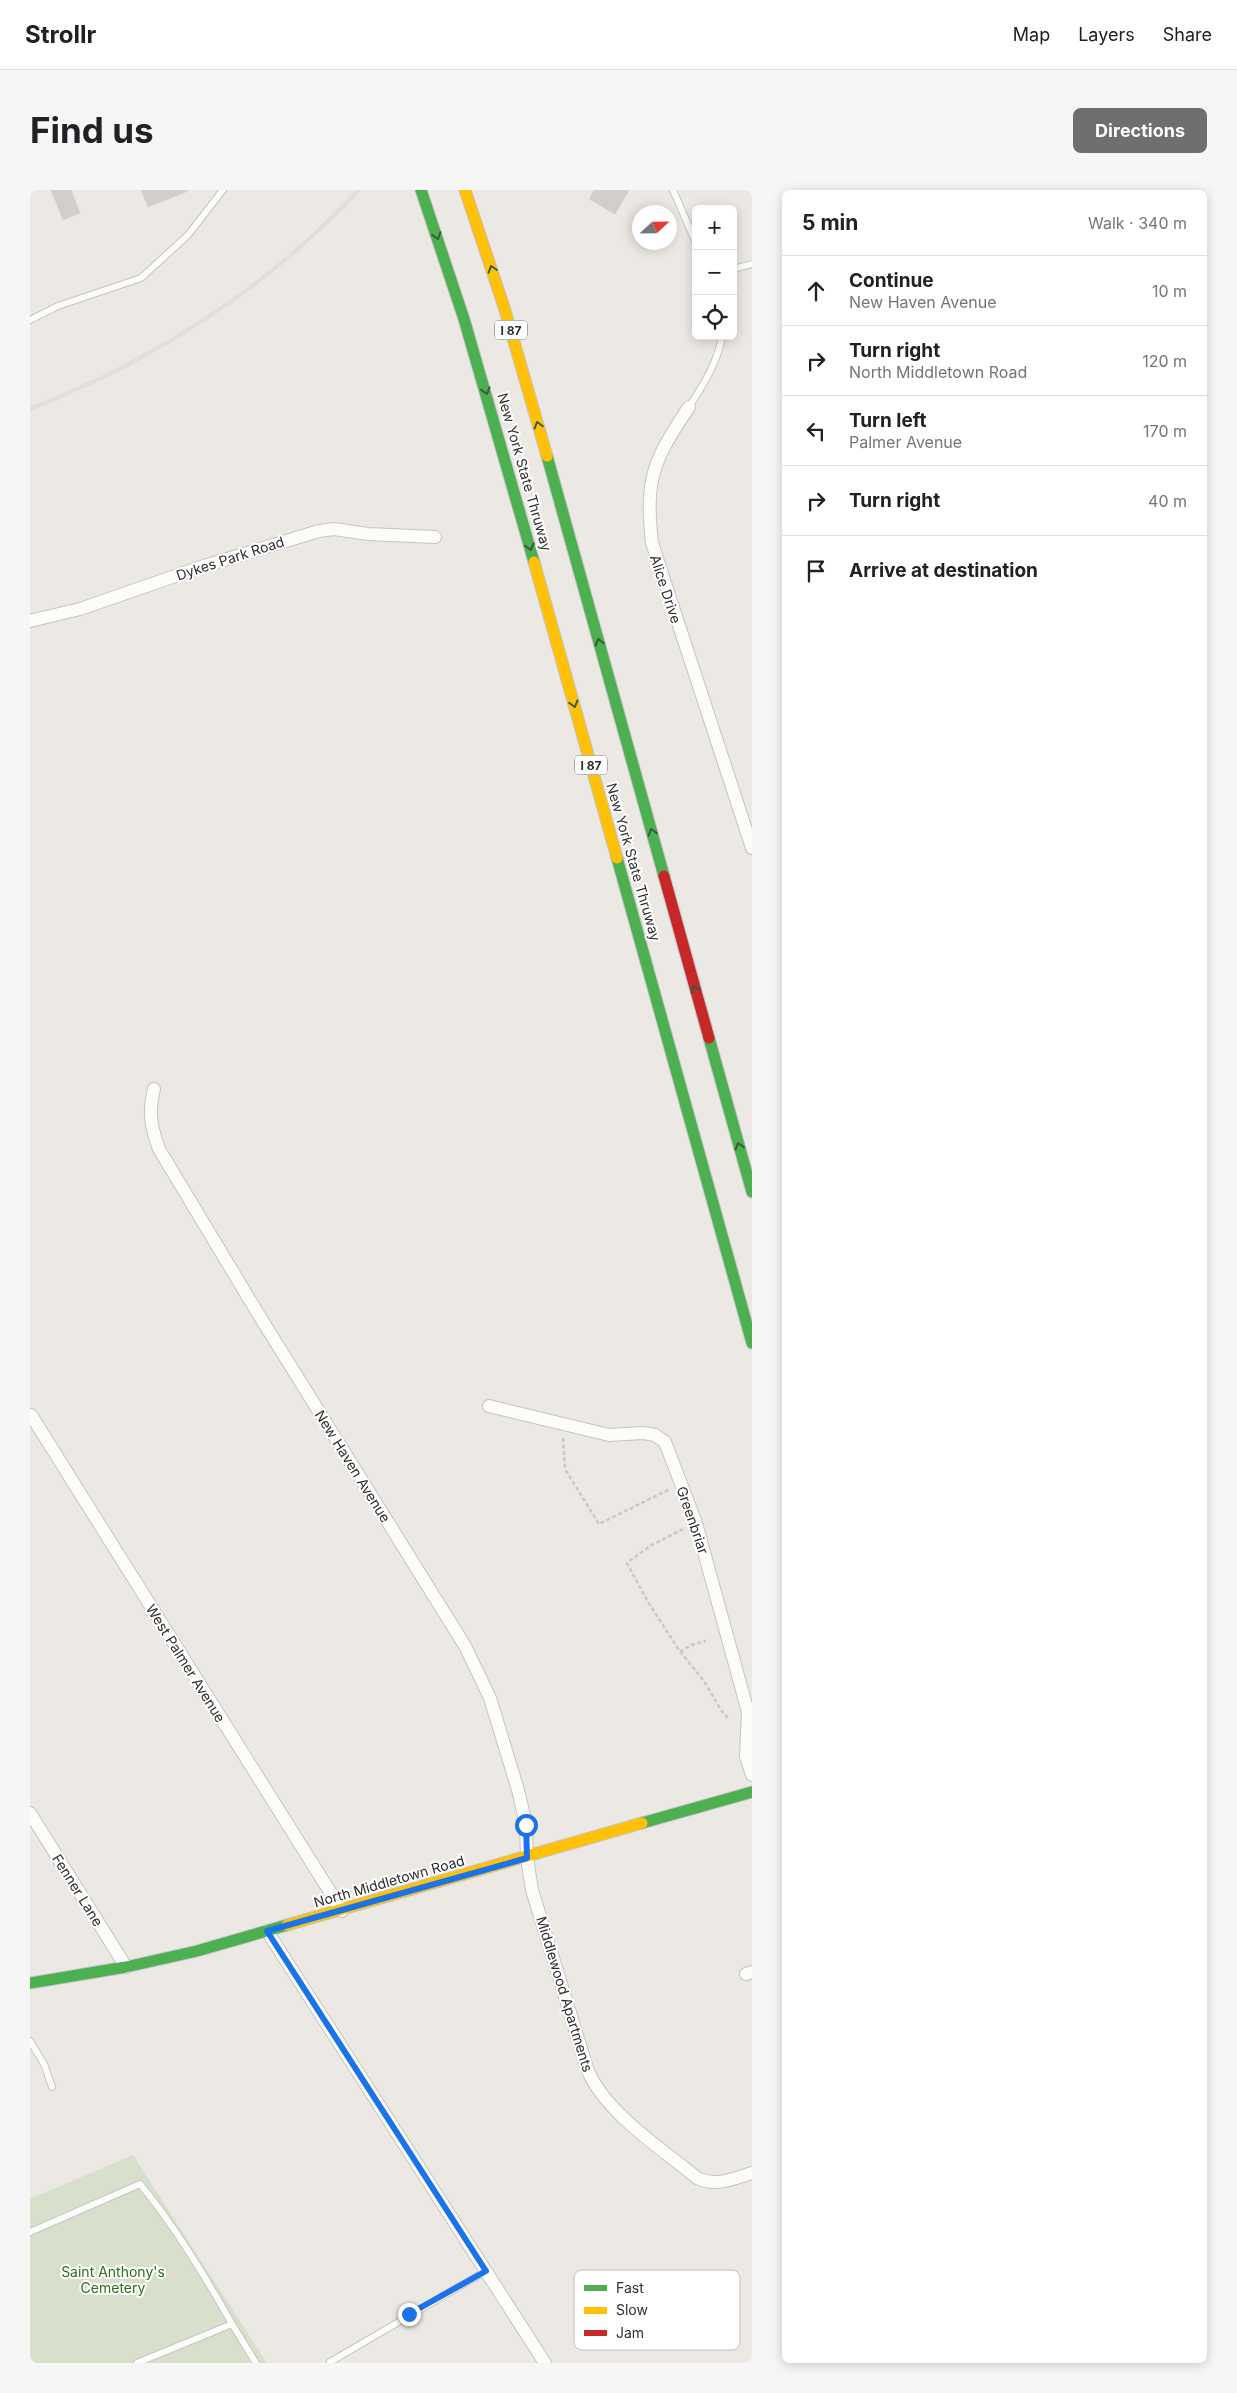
<!DOCTYPE html>
<meta charset="utf-8">
<style>
:root{--surface:#fff;--page:#f6f6f6;--text:#202124;--muted:#757577;--line:#e0e0e0;--accent:#706f6e}
body{margin:0;font-family:Inter,sans-serif;background:var(--page);color:var(--text)}
.controls{position:absolute;right:15px;top:15px;display:grid;overflow:hidden;border-radius:8px;box-shadow:0 2px 12px #0003}
.controls button{width:45px;height:45px;display:grid;place-items:center;padding:0;border:0;border-bottom:1px solid var(--line);background:var(--surface);color:var(--text);font:25px sans-serif}
.compass{position:absolute;left:602px;top:15px;width:45px;height:45px;border-radius:50%;background:var(--surface);box-shadow:0 2px 12px #0003;rotate:68deg}
.stop{position:absolute;width:15px;height:15px;margin:-11px;border:4px solid #1a73e8;border-radius:50%;background:#fff}
.stop.end{background:#1a73e8;border-color:#fff;box-shadow:0 1px 5px #0008}
.list{margin:0;padding:0;list-style:none}
h2{display:flex;justify-content:space-between;align-items:center;height:65px;margin:0;padding:0 20px;font-size:21px}
h2 small{font-size:16px;font-weight:400;color:var(--muted)}
.list li{display:grid;grid-template-columns:32px 1fr auto;gap:15px;align-items:center;box-sizing:border-box;height:70px;padding:0 20px;border-top:1px solid var(--line)}
.list b{display:block;font-size:19px;white-space:nowrap}
.list p{margin:0;font-size:16px;white-space:nowrap;color:var(--muted)}
.list em{font-size:16px;font-style:normal;color:var(--muted)}
.icon{flex:none;width:28px;height:28px;fill:none;stroke:currentColor;stroke-width:2;stroke-linecap:round;stroke-linejoin:round}
.map{position:relative;flex:none;width:722px;height:2173px;overflow:hidden;border-radius:8px}
header{display:flex;align-items:center;gap:30px;box-sizing:border-box;height:70px;padding:0 25px;background:var(--surface);border-bottom:1px solid var(--line)}
header strong{font-size:24px}
nav{display:flex;gap:28px;margin-inline-start:auto;font-size:18px}
.intro{display:flex;align-items:center;justify-content:space-between;box-sizing:border-box;height:120px;padding:0 30px}
h1{margin:0;font-size:35px}
.button{padding:12px 22px;border-radius:8px;background:var(--accent);color:#fff;font-size:18px;font-weight:700}
main{display:flex;gap:30px;padding:0 30px}
aside{flex:1;background:var(--surface);border-radius:8px;box-shadow:0 2px 12px #0003}
.map>svg:first-child{display:block}
</style>
<header>
<strong>Strollr</strong>
<nav><a>Map</a><a>Layers</a><a>Share</a></nav>
</header>
<div class="intro"><h1>Find us</h1><a class="button">Directions</a></div>
<main>
<div class="map">
<svg width="722" height="2173" viewBox="0 0 722 2173">
<rect width="100%" height="100%" fill="#ece8e4"/>
<polygon fill="#d8e0cc" points="103,1965 237,2173 0,2173 0,2009"/>
<g fill="#d1cecb" stroke="#d7d4d0">
<polygon points="21,0 41,0 50,23 33,30"/>
<polygon points="111,0 158,0 158,1 118,17"/>
<polygon points="564,0 599,0 585,24 559,9"/>
</g>
<g fill="none" stroke-linecap="round" stroke-linejoin="round">
<g stroke="#c5c4c5" stroke-width="8">
<g id="lane">
<polyline points="643,0 666,53"/>
<polyline points="703,79 722,74"/>
<polyline points="0,130 28,116 111,88 158,45 193,0"/>
<path d="M659,217c14,-22 29,-45 33,-71"/>
<polyline points="0,1851 14,1874 22,1897"/>
<path d="M0,2042l110,-48c35,42 65,92 92,140"/>
<polyline points="300,2172 456,2081"/>
<polyline points="107,2173 202,2134 226,2173"/>
</g>
</g>
<g stroke="#c5c4c5" stroke-width="14">
<g id="street">
<path d="M659,217c-36,54 -44,71 -37,136l100,305"/>
<polyline points="0,431 50,419 174,376 289,341 304,339 338,344 405,347"/>
<path d="M124,899c-6,22 -3,38 5,60l98,163 208,334 25,52 28,92 8,35 1,33 5,32 56,181c18,42 74,78 109,107 19,9 36,1 55,-5"/>
<polyline points="459,1216 579,1245 613,1243 625,1245 635,1252 666,1333 718,1522 716,1566 722,1585"/>
<polyline points="1,1225 312,1721"/>
<polyline points="0,1623 96,1777"/>
<polyline points="237,1741 515,2173"/>
<polyline points="716,1784 722,1782"/>
</g>
</g>
<g stroke="#c5c4c5" stroke-width="13">
<g id="fast">
<polyline points="391,0 434,129 504,372"/>
<polyline points="517,266 634,686"/>
<polyline points="587,668 722,1153"/>
<polyline points="679,848 722,1002"/>
<polyline points="612,1633 722,1602"/>
<polyline points="0,1793 96,1777 167,1761 257,1735"/>
</g>
</g>
<g stroke="#c5c4c5" stroke-width="13">
<g id="slow">
<polyline points="435,0 474,117 517,266"/>
<polyline points="504,372 587,668"/>
<polyline points="257,1735 612,1633"/>
</g>
</g>
<g stroke="#c5c4c5" stroke-width="13">
<polyline id="jam" points="634,686 679,848"/>
</g>
<g stroke="#c9c9c8" stroke-width="2.5" stroke-dasharray="4 2.5" stroke-linecap="butt">
<polyline points="533,1248 535,1279 569,1334 640,1299"/>
<polyline points="653,1339 620,1356 597,1373 618,1412 649,1460 674,1491 691,1520 698,1528"/>
<polyline points="650,1462 661,1455 676,1451"/>
</g>
<use href="#lane" stroke="#fcfcfb" stroke-width="6"/>
<use href="#street" stroke="#fcfcfb" stroke-width="12"/>
<use href="#fast" stroke="#4caf50" stroke-width="11"/>
<use href="#slow" stroke="#ffc107" stroke-width="11"/>
<use href="#jam" stroke="#c62828" stroke-width="11"/>
<path stroke="#dfdfe1" stroke-width="4" d="M0,219c125,-49 237,-121 329,-219"/>
</g>
<defs><path id="oneway-chevron" d="M-2-3.5L2.5 0L-2 3.5" fill="none" stroke-width="1.6" stroke-linecap="round" stroke-linejoin="round" transform="scale(1.25)"/></defs>
<g stroke="#385b3a">
<use href="#oneway-chevron" transform="translate(407 46) rotate(72)"/>
<use href="#oneway-chevron" transform="translate(462 79) rotate(-108)"/>
<use href="#oneway-chevron" transform="translate(456 201) rotate(74)"/>
<use href="#oneway-chevron" transform="translate(508 235) rotate(-106)"/>
<use href="#oneway-chevron" transform="translate(500 357) rotate(74)"/>
<use href="#oneway-chevron" transform="translate(569 452) rotate(-106)"/>
<use href="#oneway-chevron" transform="translate(544 514) rotate(74)"/>
<use href="#oneway-chevron" transform="translate(622 642) rotate(-106)"/>
<use href="#oneway-chevron" transform="translate(665 799) rotate(-106)"/>
<use href="#oneway-chevron" transform="translate(709 956) rotate(-106)"/>
</g>
<g fill="none" stroke-linecap="round" stroke-linejoin="round">
<polyline stroke="#1a73e8" stroke-width="6" points="379,2124 456,2081 237,1741 497,1668 496,1635"/>
</g>
<g text-anchor="middle" dominant-baseline="central" stroke-width="4" stroke-linejoin="round" paint-order="stroke">
<g fill="#fff" stroke="#6d6d6d" stroke-width="1">
<rect x="465" y="130.5" width="32" height="19" rx="4"/>
<rect x="545" y="565.5" width="32" height="19" rx="4"/>
</g>
<g font-size="12" font-weight="bold" fill="#2e2e2e">
<text x="481" y="140">I 87</text>
<text x="561" y="575">I 87</text>
</g>
<g font-size="14" fill="#2e2e2e" stroke="#fff">
<text transform="translate(495 282) rotate(74)">New York State Thruway</text>
<text transform="translate(200 368) rotate(-18)">Dykes Park Road</text>
<text transform="translate(636 399) rotate(72)">Alice Drive</text>
<text transform="translate(604 672) rotate(74)">New York State Thruway</text>
<text transform="translate(323 1276) rotate(58)">New Haven Avenue</text>
<text transform="translate(663 1330) rotate(71)">Greenbriar</text>
<text transform="translate(156 1473) rotate(58)">West Palmer Avenue</text>
<text transform="translate(359 1691) rotate(-16)">North Middletown Road</text>
<text transform="translate(48 1700) rotate(58)">Fenner Lane</text>
<text transform="translate(535 1804) rotate(73)">Middlewood Apartments</text>
</g>
<g font-size="14" fill="#2c6e1b" stroke="#fff">
<text x="83" y="2081">Saint Anthony's<tspan x="83" dy="16">Cemetery</tspan></text>
</g>
</g>
<rect x="544" y="2080" width="166" height="80" rx="8" fill="#fff" stroke="#c0c0c0" stroke-width="1"/>
<rect x="554" y="2095" width="23" height="6" fill="#4caf50"/>
<rect x="554" y="2117" width="23" height="7" fill="#ffc107"/>
<rect x="554" y="2140" width="23" height="6" fill="#c62828"/>
<g font-size="14" fill="#2e2e2e">
<text x="586" y="2103">Fast</text>
<text x="586" y="2125">Slow</text>
<text x="586" y="2148">Jam</text>
</g>
</svg>
<div class="controls">
<button>+</button>
<button>−</button>
<button><svg class="icon" aria-label="locate" viewBox="0 0 24 24"><circle cx="12" cy="12" r="6"/><path d="M12 2v4M12 18v4M2 12h4M18 12h4"/></svg></button>
</div>
<svg class="compass" viewBox="-18 -18 36 36"><path d="M0-13l5 13h-10z" fill="#e53935"/><path d="M0 13l5-13h-10z" fill="#757577"/></svg>
<div class="stop" style="left:496px;top:1635px"></div>
<div class="stop end" style="left:379px;top:2124px"></div>
</div>
<aside>
<h2>5 min<small>Walk · 340 m</small></h2>
<ul class="list">
<li><svg class="icon" aria-label="ahead" viewBox="0 0 24 24"><path d="M12 20V5M6 11l6-6 6 6"/></svg><div><b>Continue</b><p>New Haven Avenue</p></div><em>10 m</em></li>
<li><svg class="icon" aria-label="right" viewBox="0 0 24 24"><path d="M7 20v-9h11M14 6l5 5-5 5"/></svg><div><b>Turn right</b><p>North Middletown Road</p></div><em>120 m</em></li>
<li><svg class="icon" aria-label="left" viewBox="0 0 24 24"><path d="M17 20v-9H6M10 6l-5 5 5 5"/></svg><div><b>Turn left</b><p>Palmer Avenue</p></div><em>170 m</em></li>
<li><svg class="icon" aria-label="right" viewBox="0 0 24 24"><path d="M7 20v-9h11M14 6l5 5-5 5"/></svg><div><b>Turn right</b></div><em>40 m</em></li>
<li><svg class="icon" aria-label="arrive" viewBox="0 0 24 24"><path d="M6 21V4h12l-3 4 3 4H6"/></svg><div><b>Arrive at destination</b></div></li>
</ul>
</aside>
</main>
